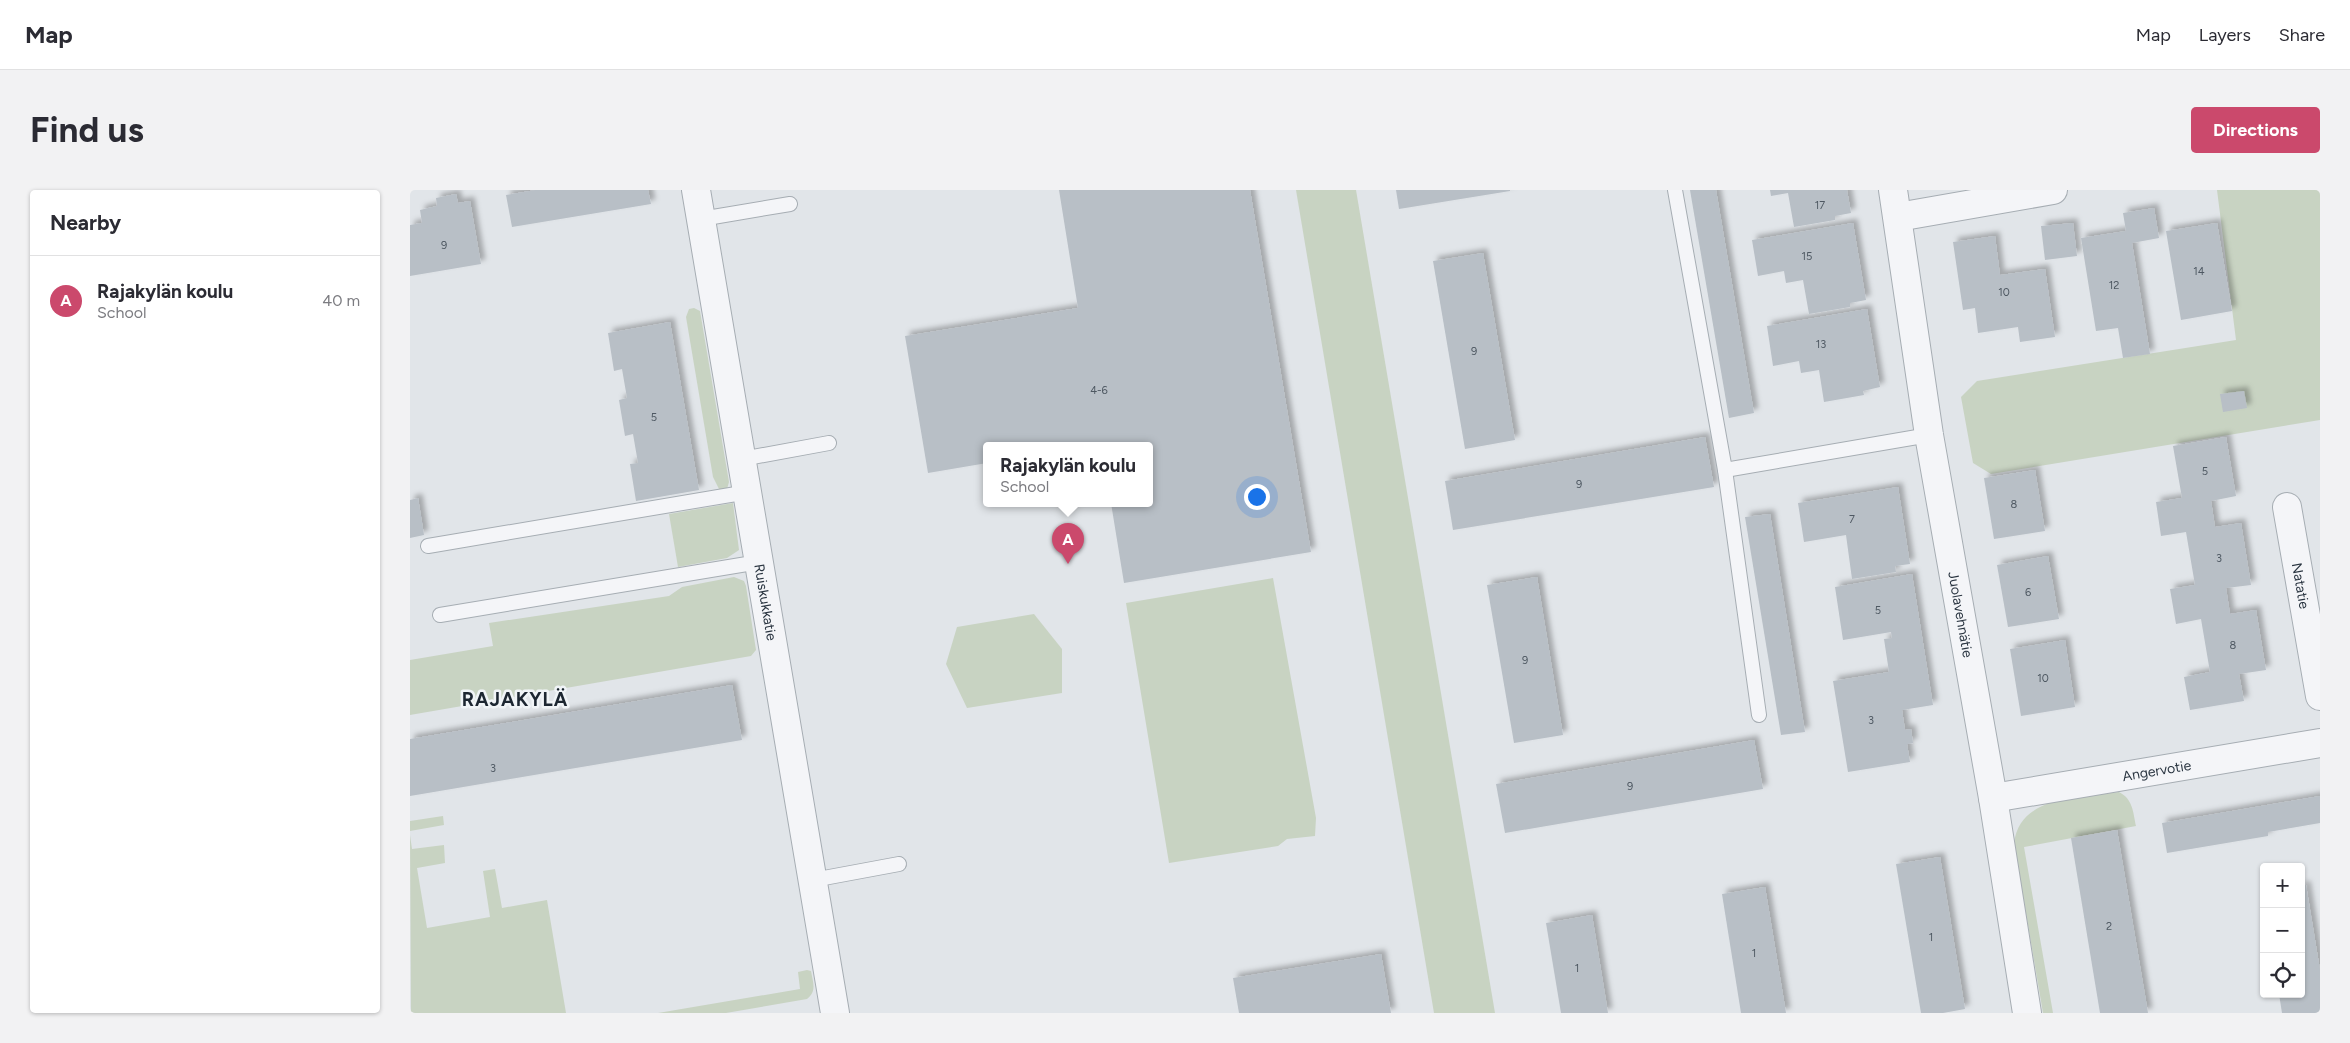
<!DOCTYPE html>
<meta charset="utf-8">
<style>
:root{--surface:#fff;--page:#f2f2f3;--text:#2b2b33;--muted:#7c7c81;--line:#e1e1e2;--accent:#cb496c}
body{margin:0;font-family:Figtree,sans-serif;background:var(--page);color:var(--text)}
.controls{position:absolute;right:15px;bottom:15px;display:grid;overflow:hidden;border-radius:5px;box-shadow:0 1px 4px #0004}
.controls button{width:45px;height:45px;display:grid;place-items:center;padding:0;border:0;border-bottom:1px solid var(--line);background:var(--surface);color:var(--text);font:25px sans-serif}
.you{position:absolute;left:846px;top:306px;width:18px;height:18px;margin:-12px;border:4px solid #fff;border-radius:50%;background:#1a73e8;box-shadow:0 0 0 8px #1a73e833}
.badge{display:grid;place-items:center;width:32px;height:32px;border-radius:50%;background:var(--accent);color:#fff;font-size:16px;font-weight:700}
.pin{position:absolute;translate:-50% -41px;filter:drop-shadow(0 1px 2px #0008)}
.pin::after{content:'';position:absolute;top:26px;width:18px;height:15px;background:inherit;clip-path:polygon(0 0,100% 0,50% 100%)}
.popup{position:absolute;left:573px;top:252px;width:170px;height:65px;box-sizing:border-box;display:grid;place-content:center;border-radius:5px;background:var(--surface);filter:drop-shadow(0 1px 4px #0005);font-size:16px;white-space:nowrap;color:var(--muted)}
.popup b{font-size:19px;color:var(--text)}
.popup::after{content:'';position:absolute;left:50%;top:100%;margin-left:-10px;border:10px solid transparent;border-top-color:var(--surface)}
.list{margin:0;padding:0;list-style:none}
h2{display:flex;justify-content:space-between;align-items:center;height:65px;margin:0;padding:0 20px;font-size:21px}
h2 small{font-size:16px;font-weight:400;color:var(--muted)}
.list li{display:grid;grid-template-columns:32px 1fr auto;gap:15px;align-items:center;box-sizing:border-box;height:90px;padding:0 20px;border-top:1px solid var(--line)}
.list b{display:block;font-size:19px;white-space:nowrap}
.list p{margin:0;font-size:16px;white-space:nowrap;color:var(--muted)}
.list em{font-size:16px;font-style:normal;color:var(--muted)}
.icon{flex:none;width:28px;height:28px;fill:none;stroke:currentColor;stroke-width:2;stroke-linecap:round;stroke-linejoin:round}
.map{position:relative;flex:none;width:1910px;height:823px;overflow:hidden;border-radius:5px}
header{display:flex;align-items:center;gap:30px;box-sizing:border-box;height:70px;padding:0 25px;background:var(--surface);border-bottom:1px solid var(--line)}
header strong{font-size:24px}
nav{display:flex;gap:28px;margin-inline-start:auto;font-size:18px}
.intro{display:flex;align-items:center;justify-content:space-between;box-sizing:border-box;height:120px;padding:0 30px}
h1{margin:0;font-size:35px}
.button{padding:12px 22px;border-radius:5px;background:var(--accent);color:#fff;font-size:18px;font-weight:700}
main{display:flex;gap:30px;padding:0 30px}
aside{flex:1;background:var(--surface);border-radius:5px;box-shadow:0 1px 4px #0004}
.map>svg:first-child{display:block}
</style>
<header>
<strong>Map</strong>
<nav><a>Map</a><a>Layers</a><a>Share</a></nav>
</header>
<div class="intro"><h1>Find us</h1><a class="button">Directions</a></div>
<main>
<aside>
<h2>Nearby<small></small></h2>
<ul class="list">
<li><span class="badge">A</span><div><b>Rajakylän koulu</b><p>School</p></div><em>40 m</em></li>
</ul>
</aside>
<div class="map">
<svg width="1910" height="823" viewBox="0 0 1910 823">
<defs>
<filter id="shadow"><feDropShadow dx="4.5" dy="-4.5" stdDeviation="2.5" flood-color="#0004"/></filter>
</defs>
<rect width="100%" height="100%" fill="#e1e5e9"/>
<g fill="#c8d3c2">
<polygon points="886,0 946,0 1085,823 1024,823"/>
<polygon points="1807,0 1910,0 1910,230 1581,284 1563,273 1551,207 1567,191 1826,150"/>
<polygon points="284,118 290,121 319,292 317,299 309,299 303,287 276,127 279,119"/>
<polygon points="323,313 329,360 317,368 268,377 259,324"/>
<polygon points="324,387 334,391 336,396 346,460 341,466 0,525 0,470 83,456 79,433 259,406 272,397"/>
<polygon points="863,388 906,628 905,646 877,649 868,656 759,673 716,413"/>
<polygon points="624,424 652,459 652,503 557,518 536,474 547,437"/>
<path d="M1709,602c14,7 14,20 17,34l-112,21 29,166h-10l-29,-170c6,-48 68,-46 105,-51z"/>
<polygon points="33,626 34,635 0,641 0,631"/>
<polygon points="0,645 2,659 34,655 35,673 7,678 17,738 80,727 73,681 85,679 92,718 137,710 156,823 1,823"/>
<path d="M397,780l4,1c2,12 6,20 -4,28l-81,14h-68l142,-24 -2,-17z"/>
</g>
<g fill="#b8bfc6" filter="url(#shadow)">
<polygon points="126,0 238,0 241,14 102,37 96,5"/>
<polygon points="649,0 840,0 901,362 714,393 701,313 739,313 739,255 577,255 577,273 518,283 495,146 668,118"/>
<polygon points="986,0 1100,0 1100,1 989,19"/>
<polygon points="1280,0 1306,0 1344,223 1319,228"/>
<polygon points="1360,0 1437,0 1441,23 1425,26 1425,30 1384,37 1378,3 1361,6"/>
<polygon points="46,4 48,13 60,11 71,74 0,86 0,35 12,33 10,20 27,16 26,8"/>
<polygon points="1744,18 1749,48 1722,53 1740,164 1713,168 1708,138 1686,141 1671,48 1716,41 1713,23"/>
<polygon points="1443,33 1456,110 1440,113 1440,117 1399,124 1393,90 1376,93 1374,81 1348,86 1342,50"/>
<polygon points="1663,33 1667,66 1635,70 1631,36"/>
<polygon points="1807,33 1822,121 1771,130 1756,41"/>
<polygon points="1585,46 1590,85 1635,79 1645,147 1610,152 1608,137 1568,143 1565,118 1553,120 1543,52"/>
<polygon points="1073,63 1105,250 1055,259 1023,71"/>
<polygon points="1457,119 1470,197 1453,201 1454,205 1414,212 1409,180 1391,183 1389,171 1363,176 1357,136"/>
<polygon points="260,132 289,300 226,311 220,274 228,273 223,244 215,246 209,210 217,208 212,179 204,181 198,143"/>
<polygon points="1834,201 1837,218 1813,222 1810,204"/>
<polygon points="1295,247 1304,297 1043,340 1035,291"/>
<polygon points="1816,247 1826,306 1801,311 1805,337 1831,333 1841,395 1816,398 1820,424 1846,420 1856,480 1829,484 1834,511 1780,520 1774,487 1800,482 1791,429 1766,434 1760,399 1785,395 1776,342 1751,346 1746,312 1772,308 1763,256"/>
<polygon points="1625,280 1635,341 1584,349 1574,288"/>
<polygon points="1488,297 1500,374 1485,376 1486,382 1442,389 1436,345 1394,352 1388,313"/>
<polygon points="8,308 14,345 0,348 0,310"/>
<polygon points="1360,324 1395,542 1371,545 1335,327"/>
<polygon points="1638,366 1649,429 1598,437 1587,375"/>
<polygon points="1502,384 1523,515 1492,520 1495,540 1501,539 1503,553 1497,554 1500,572 1438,582 1423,491 1479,482 1474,449 1482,448 1481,442 1433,450 1425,397"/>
<polygon points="1127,387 1153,545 1104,553 1077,395"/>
<polygon points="1655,450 1665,517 1611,526 1600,459"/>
<polygon points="322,495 332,550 0,606 0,549"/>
<polygon points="1344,550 1353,599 1095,643 1086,594"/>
<polygon points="1910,606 1910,633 1858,642 1858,646 1757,663 1752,633"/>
<polygon points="1707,640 1738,823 1690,823 1661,648"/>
<polygon points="1530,667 1555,819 1533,823 1511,823 1486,674"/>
<polygon points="1896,695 1910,780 1910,823 1872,823 1869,804 1891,804 1891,696"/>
<polygon points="1355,697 1376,823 1331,823 1312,704"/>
<polygon points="1182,725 1198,823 1151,823 1136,733"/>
<polygon points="971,764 981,823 829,823 823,788"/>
</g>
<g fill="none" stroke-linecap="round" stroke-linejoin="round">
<g stroke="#a6adb3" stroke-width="16">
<g id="lane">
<polyline points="1265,0 1315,280 1519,245"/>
<polyline points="291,29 380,14"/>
<polyline points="332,269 419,253"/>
<polyline points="1315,280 1349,525"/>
<polyline points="18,356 338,302"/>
<polyline points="30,425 349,372"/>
<polyline points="403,690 489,674"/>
</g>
</g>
<g stroke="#a6adb3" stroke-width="30">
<g id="street">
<path id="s1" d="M286,0l139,823"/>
<path id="s2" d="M1483,0l36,245 64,363 34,215"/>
<polyline points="1488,27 1643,0"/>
<path id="s3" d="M1877,317l33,189"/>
<path id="s4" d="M1583,608l327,-55"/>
</g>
</g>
<use href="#lane" stroke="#f4f5f8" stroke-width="14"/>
<use href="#street" stroke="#f4f5f8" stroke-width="28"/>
</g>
<g text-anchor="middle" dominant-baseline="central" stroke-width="5" stroke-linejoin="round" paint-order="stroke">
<g font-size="11" fill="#4e5862">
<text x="1410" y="15">17</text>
<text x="34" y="55">9</text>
<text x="1397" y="66">15</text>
<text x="1789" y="81">14</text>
<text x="1704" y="95">12</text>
<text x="1594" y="102">10</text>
<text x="1411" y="154">13</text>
<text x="1064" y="161">9</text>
<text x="689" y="200">4-6</text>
<text x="244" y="227">5</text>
<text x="1795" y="281">5</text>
<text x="1169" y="294">9</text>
<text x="1604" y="314">8</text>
<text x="1442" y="329">7</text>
<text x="1809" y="368">3</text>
<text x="1618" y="402">6</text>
<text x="1468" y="420">5</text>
<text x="1823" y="455">8</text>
<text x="1115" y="470">9</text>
<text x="1633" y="488">10</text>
<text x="1461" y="530">3</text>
<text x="83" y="578">3</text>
<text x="1220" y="596">9</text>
<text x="1699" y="736">2</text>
<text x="1521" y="747">1</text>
<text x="1344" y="763">1</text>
<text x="1167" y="778">1</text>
</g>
<g font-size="14" fill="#2a3541" stroke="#f0f4f7">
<text stroke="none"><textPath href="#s3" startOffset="80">Natatie</textPath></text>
<text stroke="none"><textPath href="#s1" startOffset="418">Ruiskukkatie</textPath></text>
<text stroke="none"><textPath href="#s2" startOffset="430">Juolavehnätie</textPath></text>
<text stroke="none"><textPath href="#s4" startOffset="166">Angervotie</textPath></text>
</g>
<g font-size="19" font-weight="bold" letter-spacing="1" fill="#1c2631" stroke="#f0f4f7">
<text x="105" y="509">RAJAKYLÄ</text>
</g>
</g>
</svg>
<div class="controls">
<button>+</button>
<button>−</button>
<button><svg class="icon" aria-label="locate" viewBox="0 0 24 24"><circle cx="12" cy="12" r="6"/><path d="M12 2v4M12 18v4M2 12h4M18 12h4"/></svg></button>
</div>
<div class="you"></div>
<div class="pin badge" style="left:658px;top:374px">A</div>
<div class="popup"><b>Rajakylän koulu</b>School</div>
</div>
</main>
